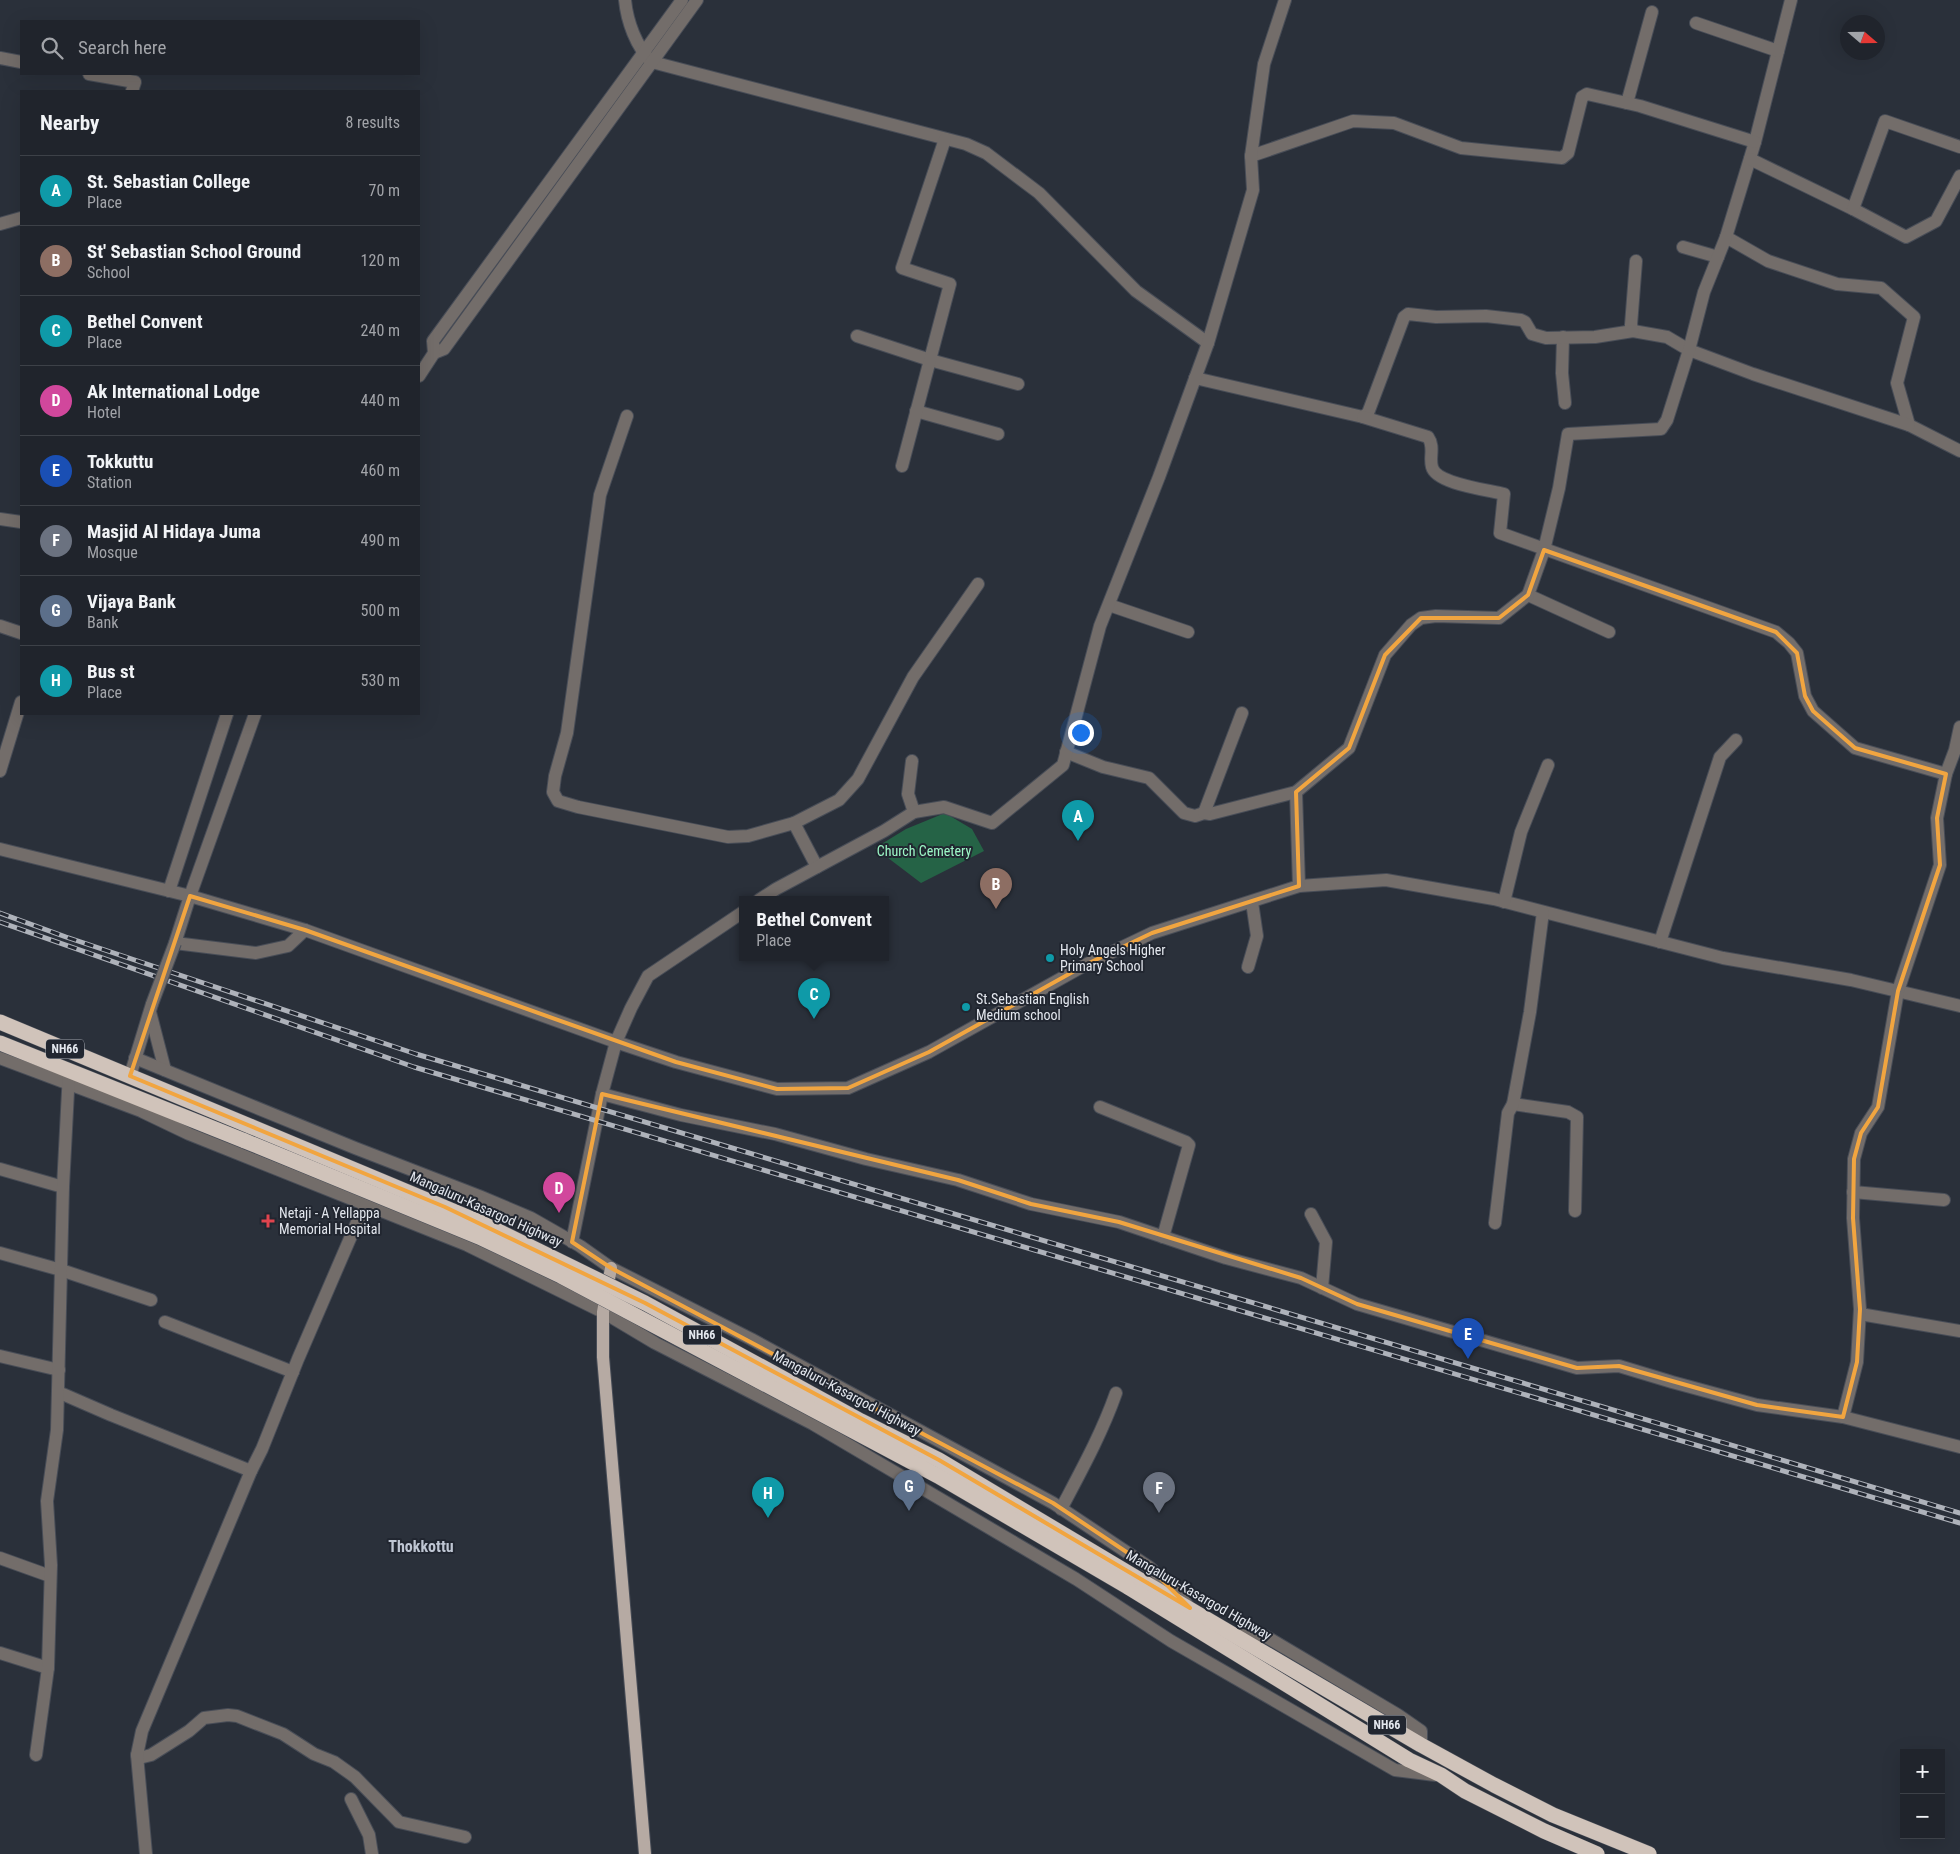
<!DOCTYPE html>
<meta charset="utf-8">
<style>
:root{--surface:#20242c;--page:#2d3038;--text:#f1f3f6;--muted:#a2a4a9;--line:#3d4148;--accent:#bca0f2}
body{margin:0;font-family:"Roboto Condensed",sans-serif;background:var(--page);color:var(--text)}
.controls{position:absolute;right:15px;bottom:15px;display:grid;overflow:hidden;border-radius:0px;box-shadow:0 5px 20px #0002}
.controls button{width:45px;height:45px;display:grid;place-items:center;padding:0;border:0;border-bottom:1px solid var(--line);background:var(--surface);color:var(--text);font:25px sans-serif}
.compass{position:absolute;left:1840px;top:15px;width:45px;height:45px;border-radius:50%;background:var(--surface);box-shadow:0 5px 20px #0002;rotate:110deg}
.you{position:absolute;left:1080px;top:732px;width:18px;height:18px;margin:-12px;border:4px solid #fff;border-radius:50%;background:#1a73e8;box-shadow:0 0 0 8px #1a73e833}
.badge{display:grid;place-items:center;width:32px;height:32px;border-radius:50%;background:var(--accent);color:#fff;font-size:16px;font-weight:700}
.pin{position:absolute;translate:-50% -41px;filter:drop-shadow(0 1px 2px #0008)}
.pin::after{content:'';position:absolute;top:26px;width:18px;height:15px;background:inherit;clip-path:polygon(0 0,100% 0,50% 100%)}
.popup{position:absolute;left:739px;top:896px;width:150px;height:65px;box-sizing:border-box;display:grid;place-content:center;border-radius:0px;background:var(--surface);filter:drop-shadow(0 1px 4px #0005);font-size:16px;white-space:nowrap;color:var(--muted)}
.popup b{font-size:19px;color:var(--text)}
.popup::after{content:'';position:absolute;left:50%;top:100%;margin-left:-10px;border:10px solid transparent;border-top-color:var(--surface)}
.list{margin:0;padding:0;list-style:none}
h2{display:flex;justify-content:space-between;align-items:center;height:65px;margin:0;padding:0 20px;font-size:21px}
h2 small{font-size:16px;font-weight:400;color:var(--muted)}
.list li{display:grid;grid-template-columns:32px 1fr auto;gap:15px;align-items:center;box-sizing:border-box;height:70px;padding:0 20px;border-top:1px solid var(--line)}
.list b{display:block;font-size:19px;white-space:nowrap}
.list p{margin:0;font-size:16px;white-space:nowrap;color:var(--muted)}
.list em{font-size:16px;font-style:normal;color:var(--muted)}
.icon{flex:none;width:28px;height:28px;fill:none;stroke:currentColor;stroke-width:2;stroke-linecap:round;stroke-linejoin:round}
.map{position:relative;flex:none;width:1960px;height:1854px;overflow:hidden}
.search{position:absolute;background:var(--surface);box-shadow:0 5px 20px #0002;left:20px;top:20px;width:400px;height:55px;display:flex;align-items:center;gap:12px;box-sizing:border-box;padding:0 18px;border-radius:0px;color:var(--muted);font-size:19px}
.panel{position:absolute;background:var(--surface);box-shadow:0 5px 20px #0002;left:20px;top:90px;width:400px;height:625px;border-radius:0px}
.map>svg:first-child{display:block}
</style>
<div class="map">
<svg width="1960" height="1854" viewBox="0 0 1960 1854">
<rect width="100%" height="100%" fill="#2a303a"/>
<polygon fill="#256346" points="945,813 972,829 984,851 921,883 875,848 906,829"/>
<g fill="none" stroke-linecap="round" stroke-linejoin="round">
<g stroke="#484d57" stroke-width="14">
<g id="minor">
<path d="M625,0c2,21 11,47 27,62l314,82 20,9 53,40 97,98 72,52"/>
<polyline points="1791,0 1755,142 1726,237 1768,261 1837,284 1881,288 1914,317 1897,383 1909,425 1960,451"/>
<polyline points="1696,23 1778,51"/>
<polyline points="0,58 21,62"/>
<polyline points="89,74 135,82 132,91"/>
<polyline points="1627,103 1652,12"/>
<polyline points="1251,156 1353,121 1394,123 1461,148 1562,158 1568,153 1582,97 1587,94 1640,106 1755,142"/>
<polyline points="1750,159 1853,209 1906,237 1936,221 1960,176"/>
<polyline points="1853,209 1885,121 1960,147"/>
<polyline points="0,224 21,218"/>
<polyline points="1683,247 1718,257"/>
<polyline points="1636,261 1631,325 1633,331 1667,337 1689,350 1753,374 1909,425"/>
<polyline points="857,336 930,360 1018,384"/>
<polyline points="1563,337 1562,373 1565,403"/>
<polyline points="434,353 444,349 697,0"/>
<polyline points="419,376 434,353 433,341 682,0"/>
<polyline points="1195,378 1363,417 1368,413 1404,317 1408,314 1436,317 1486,316 1521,320 1525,322 1532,334 1546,338 1595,337 1633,331"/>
<polyline points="916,411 998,434"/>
<polyline points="627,416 600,495 567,733 555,776 553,792 558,801 578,807 728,837 748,836 794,823 839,800 858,779 913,677 978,584"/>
<path d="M1363,417l65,20c7,10 1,20 4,30 4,17 57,23 72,27l-4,39 276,99 13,11 8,10 8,43 8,15 42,37 91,26"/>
<polyline points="902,466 950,284 902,268 945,139"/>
<polyline points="0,519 21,522"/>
<polyline points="1109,605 1188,632"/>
<polyline points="0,626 21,633"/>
<polyline points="1609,632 1528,595 1544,550 1559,488 1568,434 1661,429 1667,420 1689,350 1704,292 1726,237"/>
<polyline points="255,714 190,896 175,943 256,953 288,946 305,930 616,1042 676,1062 777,1089 848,1088 929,1052 1087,964 1152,933 1299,886 1386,880 1494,899 1723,958 1851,980 1960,1006"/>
<polyline points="1066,752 1103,767 1149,778 1184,813 1195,816 1204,813 1210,814 1296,792 1349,748 1385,655 1411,625 1421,618 1436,616 1499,618 1528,595"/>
<polyline points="912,761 908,794 914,812"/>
<polyline points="0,771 21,702"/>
<polyline points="1296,792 1299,886"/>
<polyline points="1204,813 1242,713"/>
<polyline points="794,823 817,867"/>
<polyline points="0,849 190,896 305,930"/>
<polyline points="169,891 227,714"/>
<polyline points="759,900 776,889 884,831 914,812 944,807 992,823 1063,765 1100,626 1159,477 1208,343 1253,190 1251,156 1264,64 1285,0"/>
<polyline points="1504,902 1521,832 1548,765"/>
<polyline points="1660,942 1720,757 1736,740"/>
<polyline points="1248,967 1257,936 1252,902"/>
<polyline points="150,1012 165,1070"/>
<polyline points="0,1058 141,1111"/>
<polyline points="135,1058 355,1148 479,1196 531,1218 580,1246 611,1268 751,1339 1053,1503 1149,1567 1176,1591 1188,1606"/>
<polyline points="130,1076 152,1004"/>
<polyline points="127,1093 143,1112 189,1134 467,1245 603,1312 655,1343 813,1424 1076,1579 1171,1641 1395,1770 1435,1775"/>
<polyline points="602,1094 681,1115 775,1134 866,1159 958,1180 1031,1204 1119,1222 1226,1258 1301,1278 1357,1304 1577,1368 1619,1366 1672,1382 1757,1405 1843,1417 1960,1447"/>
<polyline points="1513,1104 1568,1112 1577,1117 1575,1211"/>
<polyline points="1100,1107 1186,1142 1189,1145 1163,1237"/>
<polyline points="0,1169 63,1187"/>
<polyline points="1853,1192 1944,1200"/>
<polyline points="1311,1214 1326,1242 1322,1288"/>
<polyline points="1495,1223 1508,1113 1513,1104 1530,1012 1543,912"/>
<polyline points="572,1242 602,1094 616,1042 631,1008 648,976 743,912"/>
<polyline points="0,1253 61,1270 151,1300"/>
<polyline points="1860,1314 1960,1331"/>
<polyline points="165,1322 293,1372"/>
<polyline points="0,1356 59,1370"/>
<polyline points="58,1392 111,1415 251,1471"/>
<polyline points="1843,1417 1857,1362 1860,1309 1853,1218 1854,1159 1861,1133 1878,1107 1898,991 1940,865 1937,818 1946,774 1955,750 1960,727"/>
<path d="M1061,1509c20,-38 41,-76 55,-116"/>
<polyline points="0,1558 50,1576"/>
<polyline points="1237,1635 1265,1636 1398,1715 1421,1731 1421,1745"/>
<polyline points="0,1653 48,1668"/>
<polyline points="36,1755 48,1668 51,1565 47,1501 57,1430 63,1187 69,1072"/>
<polyline points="137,1755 143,1757 151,1755 189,1731 204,1718 228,1715 237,1716 283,1734 314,1754 334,1762 355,1777 399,1822 465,1837"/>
<polyline points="351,1799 369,1835 372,1854"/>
<polyline points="146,1854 137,1755 142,1731 251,1471 262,1449 298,1359 358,1220 367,1204"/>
</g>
</g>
<g stroke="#484d57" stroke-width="14">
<polyline id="major" points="611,1268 603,1312 603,1357 645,1854"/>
</g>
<g stroke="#484d57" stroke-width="16">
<g id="highway">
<polyline points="0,1022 252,1127"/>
<polyline points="0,1043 245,1141"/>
<polyline points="1135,1577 1421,1745 1494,1785 1553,1815 1649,1854"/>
<polyline points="1128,1587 1409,1760 1441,1775 1465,1791 1544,1831 1597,1854"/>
</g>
</g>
<use href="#minor" stroke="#736d6a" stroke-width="12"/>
<use href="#major" stroke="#b6aaa3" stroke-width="12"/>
<use href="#highway" stroke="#d0c3ba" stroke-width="15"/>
<g stroke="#aeb2ba" stroke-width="5">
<g id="rail">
<polyline points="0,913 66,937 416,1054 1960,1513"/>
<polyline points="0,922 414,1067 1960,1523"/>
</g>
</g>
<use href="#rail" stroke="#212630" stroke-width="3" stroke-dasharray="9" stroke-linecap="butt"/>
<g stroke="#484d57" stroke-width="14" stroke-linecap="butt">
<polyline id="minor-bridge" points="152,1004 175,943"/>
</g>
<g stroke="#484d57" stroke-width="16" stroke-linecap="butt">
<g id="highway-bridge">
<polyline points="252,1127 484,1224 645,1303 861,1421 939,1460 1135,1577"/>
<polyline points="245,1141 479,1237 561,1276 938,1476 1128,1587"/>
</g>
</g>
<use href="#minor-bridge" stroke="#736d6a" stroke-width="12"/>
<use href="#highway-bridge" stroke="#d0c3ba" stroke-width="15"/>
</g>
<path fill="none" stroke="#f1a540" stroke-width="4" stroke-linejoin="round" d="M1544,550l232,82 21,21 8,43 8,15 42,37 91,26 -9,44 3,47 -42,126 -20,116 -17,26 -7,26 -1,59 7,91 -3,53 -14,55 -86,-12 -138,-39 -42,2 -220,-64 -56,-26 -182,-56 -88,-18 -73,-24 -356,-86 -30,148 39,26 442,235 96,64 41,41 -251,-148 -294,-157 -200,-96 -315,-131 60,-180 115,34 371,132 101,27 71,-1 81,-36 158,-88 65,-31 147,-47 -3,-94 53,-44 36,-93 36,-37h78l29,-23z"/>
<g fill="#0f9aa8" stroke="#212630" stroke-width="2">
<circle cx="1050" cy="958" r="5"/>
<circle cx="966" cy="1007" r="5"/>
</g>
<path fill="#e0444e" stroke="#212630" stroke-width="2" d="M265.5 1213.5h5v5h5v5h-5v5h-5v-5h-5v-5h5z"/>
<g text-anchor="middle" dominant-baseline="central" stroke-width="4" stroke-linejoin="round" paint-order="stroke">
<g fill="#212630" stroke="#a9adb5" stroke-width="1">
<rect x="46" y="1039.5" width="38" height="19" rx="4"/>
<rect x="683" y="1325.5" width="38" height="19" rx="4"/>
<rect x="1368" y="1715.5" width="38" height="19" rx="4"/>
</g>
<g font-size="12" font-weight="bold" fill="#e3e7ee">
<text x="65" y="1049">NH66</text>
<text x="702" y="1335">NH66</text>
<text x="1387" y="1725">NH66</text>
</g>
<g font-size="14" fill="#9df8c7" stroke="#212630">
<text x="924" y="851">Church Cemetery</text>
</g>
<g font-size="14" fill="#e3e7ee" stroke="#212630" text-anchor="start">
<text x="1060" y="950">Holy Angels Higher<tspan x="1060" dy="16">Primary School</tspan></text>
<text x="976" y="999">St.Sebastian English<tspan x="976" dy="16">Medium school</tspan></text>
<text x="279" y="1213">Netaji - A Yellappa<tspan x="279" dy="16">Memorial Hospital</tspan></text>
</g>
<g font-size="14" fill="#e3e7ee" stroke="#212630">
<text transform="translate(486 1209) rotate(24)">Mangaluru-Kasargod Highway</text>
<text transform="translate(847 1393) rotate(28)">Mangaluru-Kasargod Highway</text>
<text transform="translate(1199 1595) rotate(30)">Mangaluru-Kasargod Highway</text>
</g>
<g font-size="16" font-weight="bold" fill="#bfc6d3" stroke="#212630">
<text x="421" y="1546">Thokkottu</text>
</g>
</g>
</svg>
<div class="controls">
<button>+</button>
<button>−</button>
</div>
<svg class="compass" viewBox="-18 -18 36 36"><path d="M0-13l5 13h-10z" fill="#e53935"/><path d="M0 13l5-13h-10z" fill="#a2a4a9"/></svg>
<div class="you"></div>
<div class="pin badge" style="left:1078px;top:841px;background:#0f9aa8">A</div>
<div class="pin badge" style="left:996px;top:909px;background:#8d6e63">B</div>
<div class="pin badge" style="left:814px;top:1019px;background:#0f9aa8">C</div>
<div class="popup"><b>Bethel Convent</b>Place</div>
<div class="pin badge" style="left:559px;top:1213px;background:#d1479c">D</div>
<div class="pin badge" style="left:1468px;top:1359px;background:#1a4fb4">E</div>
<div class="pin badge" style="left:1159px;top:1513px;background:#6b7280">F</div>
<div class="pin badge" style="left:909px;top:1511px;background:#5c6f8a">G</div>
<div class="pin badge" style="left:768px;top:1518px;background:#0f9aa8">H</div>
<div class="search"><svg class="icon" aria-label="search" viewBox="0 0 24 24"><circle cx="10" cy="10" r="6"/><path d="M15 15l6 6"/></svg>Search here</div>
<section class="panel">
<h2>Nearby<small>8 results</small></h2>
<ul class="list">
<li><span class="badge" style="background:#0f9aa8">A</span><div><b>St. Sebastian College</b><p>Place</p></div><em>70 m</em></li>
<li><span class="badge" style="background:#8d6e63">B</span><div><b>St' Sebastian School Ground</b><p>School</p></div><em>120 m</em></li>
<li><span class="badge" style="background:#0f9aa8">C</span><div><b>Bethel Convent</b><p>Place</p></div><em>240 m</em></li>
<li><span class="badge" style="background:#d1479c">D</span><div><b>Ak International Lodge</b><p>Hotel</p></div><em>440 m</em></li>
<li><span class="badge" style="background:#1a4fb4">E</span><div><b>Tokkuttu</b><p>Station</p></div><em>460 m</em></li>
<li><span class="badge" style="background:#6b7280">F</span><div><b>Masjid Al Hidaya Juma</b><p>Mosque</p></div><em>490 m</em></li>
<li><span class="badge" style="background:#5c6f8a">G</span><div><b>Vijaya Bank</b><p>Bank</p></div><em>500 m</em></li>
<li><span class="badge" style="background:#0f9aa8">H</span><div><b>Bus st</b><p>Place</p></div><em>530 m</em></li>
</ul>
</section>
</div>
